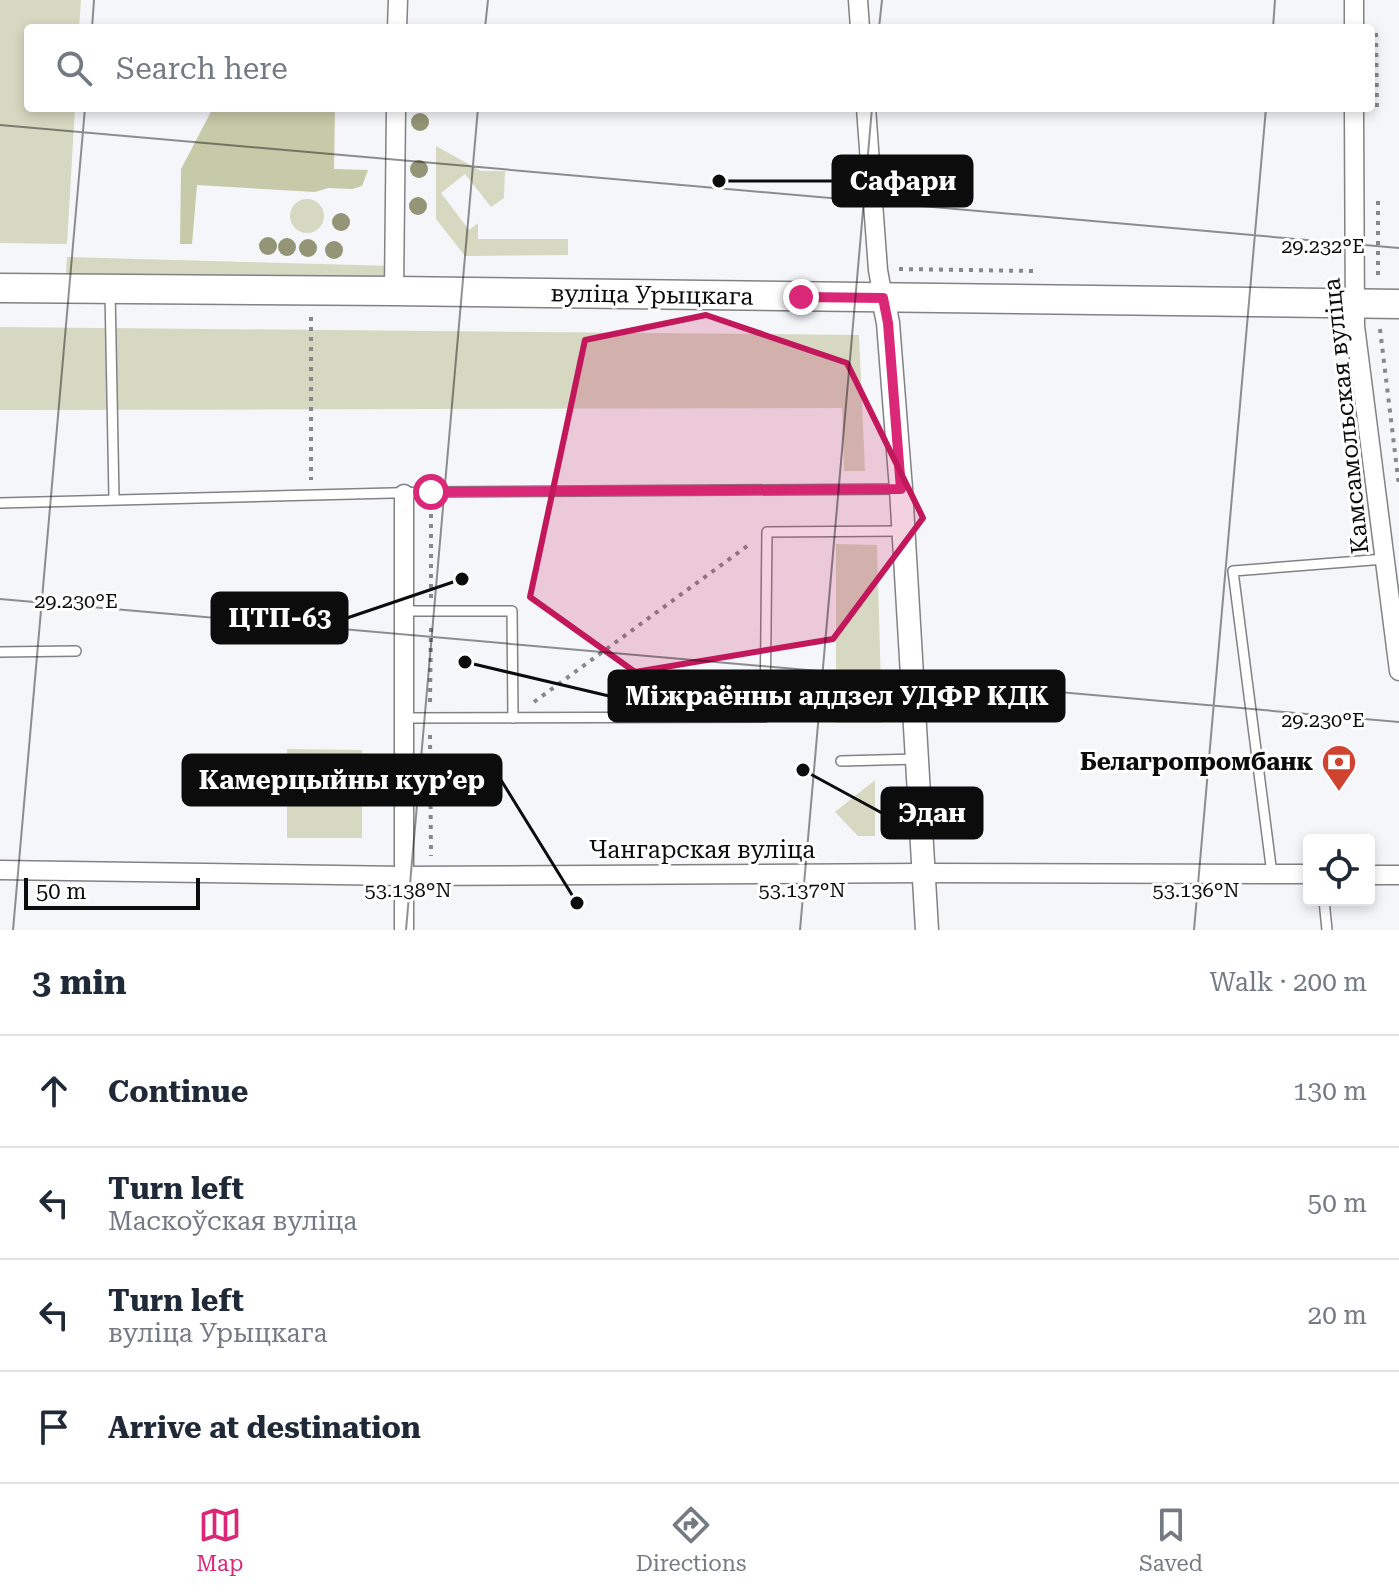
<!DOCTYPE html>
<meta charset="utf-8">
<style>
:root{--surface:#fff;--page:#f2f2f3;--text:#1f2937;--muted:#747a83;--line:#e0e1e3;--accent:#db2777}
body{margin:0;font-family:"Roboto Serif",serif;background:var(--page);color:var(--text)}
.controls{position:absolute;right:24px;bottom:24px;display:grid;overflow:hidden;border-radius:8px;box-shadow:0 4px 12px #0003}
.controls button{width:72px;height:72px;display:grid;place-items:center;padding:0;border:0;border-bottom:2px solid var(--line);background:var(--surface);color:var(--text);font:40px sans-serif}
.scale{position:absolute;left:24px;bottom:20px;width:176px;box-sizing:border-box;padding-left:8px;border:4px solid #0c0c0d;border-top:0;font-size:22px;line-height:28px;white-space:nowrap;color:#0c0c0d;-webkit-text-stroke:6px #fff;paint-order:stroke}
.stop{position:absolute;width:24px;height:24px;margin:-18px;border:6px solid #db2777;border-radius:50%;background:#fff}
.stop.end{background:#db2777;border-color:#fff;box-shadow:0 2px 8px #0008}
.list{margin:0;padding:0;list-style:none}
h2{display:flex;justify-content:space-between;align-items:center;height:104px;margin:0;padding:0 32px;font-size:34px}
h2 small{font-size:26px;font-weight:400;color:var(--muted)}
.list li{display:grid;grid-template-columns:52px 1fr auto;gap:24px;align-items:center;box-sizing:border-box;height:112px;padding:0 32px;border-top:2px solid var(--line)}
.list b{display:block;font-size:30px;white-space:nowrap}
.list p{margin:0;font-size:26px;white-space:nowrap;color:var(--muted)}
.list em{font-size:26px;font-style:normal;color:var(--muted)}
.icon{flex:none;width:44px;height:44px;fill:none;stroke:currentColor;stroke-width:2;stroke-linecap:round;stroke-linejoin:round}
.map{position:relative;flex:none;width:1399px;height:930px;overflow:hidden}
.search{position:absolute;background:var(--surface);box-shadow:0 4px 12px #0003;left:24px;right:24px;top:24px;height:88px;display:flex;align-items:center;gap:20px;box-sizing:border-box;padding:0 28px;border-radius:8px;color:var(--muted);font-size:30px}
.sheet{height:552px;background:var(--surface)}
nav{display:flex;justify-content:space-around;align-items:center;box-sizing:border-box;height:112px;border-top:2px solid var(--line);background:var(--surface);font-size:22px;color:var(--muted)}
nav a{display:grid;justify-items:center;gap:4px}
nav .on{color:var(--accent)}
.map>svg:first-child{display:block}
</style>
<div class="map">
<svg width="1399" height="930" viewBox="0 0 1399 930">
<rect width="100%" height="100%" fill="#f5f6f9"/>
<g fill="#d6d8c1">
<polygon points="0,0 81,0 79,28 28,28 28,108 75,108 67,244 0,243"/>
<polygon points="436,146 481,171 505,171 504,198 491,207 465,174 441,193 469,230 478,223 478,239 568,239 568,255 465,256 436,219"/>
<circle cx="307" cy="216" r="17"/>
<polygon points="67,257 394,266 394,291 65,289"/>
<polygon points="0,327 859,335 865,471 844,471 842,408 0,410"/>
<polygon points="836,544 877,545 882,723 836,723"/>
<polygon points="287,749 362,750 362,838 287,838"/>
<polygon points="875,780 875,836 858,836 835,812"/>
</g>
<polygon fill="#c6caa8" points="213,108 335,108 334,169 368,170 362,186 352,189 328,188 315,192 197,185 192,244 180,244 181,169"/>
<g fill="none" stroke-linecap="round" stroke-linejoin="round">
<g stroke="#828286" stroke-width="12">
<g id="service">
<polyline points="110,291 114,499"/>
<polyline points="0,503 431,492 901,489"/>
<polyline points="404,611 512,611 513,718"/>
<polyline points="0,652 76,651"/>
<polyline points="404,718 765,717 767,532 902,531"/>
<polyline points="841,761 917,759"/>
<polyline points="1272,874 1233,571 1385,559"/>
<polyline points="1324,900 1327,930"/>
</g>
</g>
<g stroke="#828286" stroke-width="21">
<g id="minor">
<polyline points="858,0 860,28"/>
<polyline points="1354,0 1354,28"/>
<polyline points="397,28 398,0"/>
<polyline points="866,108 878,270 883,298"/>
<polyline points="1354,108 1355,326 1399,671"/>
<polyline points="394,291 396,108"/>
<polyline points="0,870 403,876 924,873 1309,874"/>
<polyline points="1369,875 1399,875"/>
<polyline points="404,930 404,494"/>
</g>
</g>
<g stroke="#828286" stroke-width="25">
<polyline id="tertiary" points="883,298 888,323 901,489 927,930"/>
</g>
<g stroke="#828286" stroke-width="31">
<polyline id="primary" points="0,288 394,291 1399,304"/>
</g>
<g stroke="#87888a" stroke-width="4" stroke-dasharray="4 6" stroke-linecap="butt">
<polyline points="1376,33 1377,108"/>
<polyline points="1378,201 1378,280"/>
<polyline points="899,269 1034,271"/>
<polyline points="311,317 311,480"/>
<polyline points="1380,329 1399,486"/>
<polyline points="431,598 431,507"/>
<polyline points="430,702 431,627"/>
<polyline points="534,702 750,544"/>
<polyline points="430,735 431,856"/>
</g>
<use href="#service" stroke="#fff" stroke-width="9"/>
<use href="#minor" stroke="#fff" stroke-width="18"/>
<use href="#tertiary" stroke="#fff" stroke-width="22"/>
<use href="#primary" stroke="#fff" stroke-width="28"/>
</g>
<g fill="#939576">
<circle cx="420" cy="122" r="9"/>
<circle cx="419" cy="169" r="9"/>
<circle cx="418" cy="206" r="9"/>
<circle cx="341" cy="222" r="9"/>
<circle cx="268" cy="246" r="9"/>
<circle cx="287" cy="247" r="9"/>
<circle cx="308" cy="248" r="9"/>
<circle cx="334" cy="250" r="9"/>
</g>
<g fill="none" stroke-linecap="round" stroke-linejoin="round">
<polyline stroke="#db2777" stroke-width="10" points="431,492 901,489 888,323 883,298 801,297"/>
</g>
<path fill="#c2185b" fill-opacity="0.2" stroke="#c2185b" stroke-width="6" stroke-linejoin="round" d="M706,315l141,48 76,155 -90,121 -198,33 -105,-75 55,-257z"/>
<path fill="none" stroke="#0c0c0d" stroke-width="2" stroke-opacity="0.45" d="M92,28l2,-28M485,28l3,-28M879,28l3,-28M1273,28l2,-28M0,125l1399,123M0,599l1399,123M13,930l72,-822M406,930l72,-822M800,930l72,-822M1194,930l72,-822"/>
<defs>
<g id="bank-pin" transform="scale(1.8)"><path d="M0 17L-7.5 6A9.5 9.5 0 1 1 7.5 6Z" fill="#cf432f" stroke="#fff"/><path d="M-6-4H6V4H-6ZM0-2.3a2.3 2.3 0 1 0 0 4.6a2.3 2.3 0 1 0 0-4.6Z" fill="#fff"/></g>
</defs>
<g fill-rule="evenodd">
<use href="#bank-pin" x="1339" y="762"/>
</g>
<g text-anchor="middle" dominant-baseline="central" stroke-width="6" stroke-linejoin="round" paint-order="stroke">
<g font-size="24" fill="#0c0c0d" stroke="#fff">
<text transform="translate(652 295) rotate(1)">вуліца Урыцкага</text>
<text transform="translate(1346 416) rotate(-96)">Камсамольская вуліца</text>
<text x="702" y="850">Чангарская вуліца</text>
</g>
<g font-size="24" font-weight="bold" fill="#0c0c0d" stroke="#fff" text-anchor="end">
<text x="1313" y="762">Белагропромбанк</text>
</g>
</g>
<g font-size="20" text-anchor="middle" fill="#0c0c0d" stroke="#fff" stroke-width="6" stroke-linejoin="round" paint-order="stroke">
<text x="1323" y="253">29.232°E</text>
<text x="76" y="608">29.230°E</text>
<text x="1323" y="727">29.230°E</text>
<text x="408" y="897">53.138°N</text>
<text x="802" y="897">53.137°N</text>
<text x="1196" y="897">53.136°N</text>
</g>
<path fill="none" stroke="#0c0c0d" stroke-width="3" d="M719 181L833 181M462 579L347 618M465 662L609 696M577 903L501 780M803 770L882 813"/>
<g fill="#0c0c0d" stroke="#fff" stroke-width="3">
<circle cx="719" cy="181" r="8"/>
<circle cx="462" cy="579" r="8"/>
<circle cx="465" cy="662" r="8"/>
<circle cx="577" cy="903" r="8"/>
<circle cx="803" cy="770" r="8"/>
</g>
<g fill="#0c0c0d" stroke="#0c0c0d" stroke-width="3">
<rect x="833" y="156" width="139" height="50" rx="8"/>
<rect x="212" y="593" width="135" height="50" rx="8"/>
<rect x="609" y="671" width="455" height="50" rx="8"/>
<rect x="183" y="755" width="318" height="50" rx="8"/>
<rect x="882" y="788" width="100" height="50" rx="8"/>
</g>
<g font-size="26" text-anchor="middle" font-weight="bold" fill="#fff">
<text x="903" y="190">Сафари</text>
<text x="280" y="627">ЦТП-63</text>
<text x="837" y="705">Міжраённы аддзел УДФР КДК</text>
<text x="342" y="789">Камерцыйны курʼер</text>
<text x="932" y="822">Эдан</text>
</g>
</svg>
<div class="controls">
<button><svg class="icon" aria-label="locate" viewBox="0 0 24 24"><circle cx="12" cy="12" r="6"/><path d="M12 2v4M12 18v4M2 12h4M18 12h4"/></svg></button>
</div>
<div class="scale">50 m</div>
<div class="stop" style="left:431px;top:492px"></div>
<div class="stop end" style="left:801px;top:297px"></div>
<div class="search"><svg class="icon" aria-label="search" viewBox="0 0 24 24"><circle cx="10" cy="10" r="6"/><path d="M15 15l6 6"/></svg>Search here</div>
</div>
<section class="sheet">
<h2>3 min<small>Walk · 200 m</small></h2>
<ul class="list">
<li><svg class="icon" aria-label="ahead" viewBox="0 0 24 24"><path d="M12 20V5M6 11l6-6 6 6"/></svg><div><b>Continue</b></div><em>130 m</em></li>
<li><svg class="icon" aria-label="left" viewBox="0 0 24 24"><path d="M17 20v-9H6M10 6l-5 5 5 5"/></svg><div><b>Turn left</b><p>Маскоўская вуліца</p></div><em>50 m</em></li>
<li><svg class="icon" aria-label="left" viewBox="0 0 24 24"><path d="M17 20v-9H6M10 6l-5 5 5 5"/></svg><div><b>Turn left</b><p>вуліца Урыцкага</p></div><em>20 m</em></li>
<li><svg class="icon" aria-label="arrive" viewBox="0 0 24 24"><path d="M6 21V4h12l-3 4 3 4H6"/></svg><div><b>Arrive at destination</b></div></li>
</ul>
</section>
<nav>
<a class="on"><svg class="icon" aria-label="map" viewBox="0 0 24 24"><path d="M3 6l6-2 6 2 6-2v14l-6 2-6-2-6 2zM9 4v14M15 6v14"/></svg>Map</a>
<a><svg class="icon" aria-label="directions" viewBox="0 0 24 24"><path d="M12 3l9 9-9 9-9-9zM9 14v-3h6M13 9l2 2-2 2"/></svg>Directions</a>
<a><svg class="icon" aria-label="saved" viewBox="0 0 24 24"><path d="M7 4h10v16l-5-4-5 4z"/></svg>Saved</a>
</nav>
